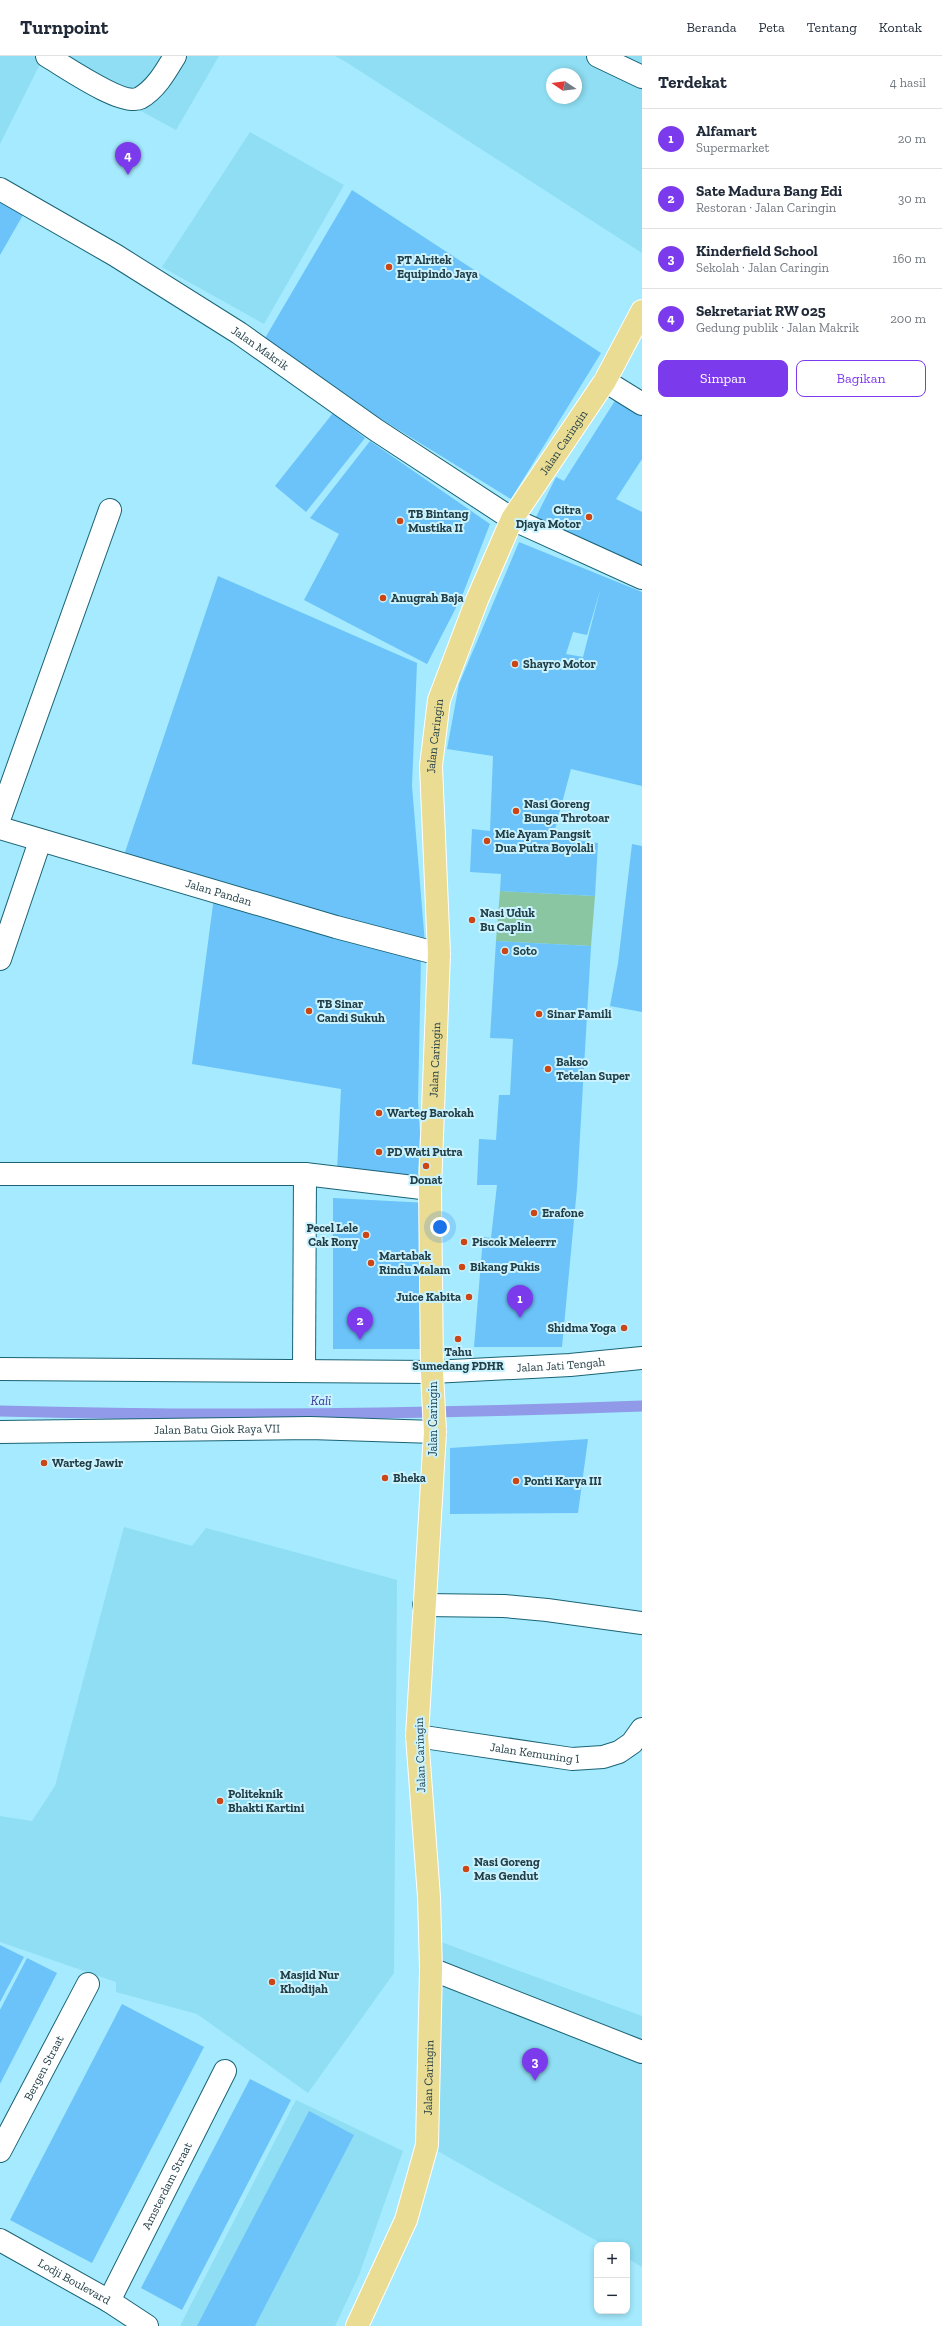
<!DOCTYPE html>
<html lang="id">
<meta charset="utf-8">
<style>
:root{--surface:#fff;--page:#f6f6f7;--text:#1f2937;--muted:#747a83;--line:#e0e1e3;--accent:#7c3aed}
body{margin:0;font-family:"Zilla Slab",serif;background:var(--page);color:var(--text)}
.controls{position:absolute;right:12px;bottom:12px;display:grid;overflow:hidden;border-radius:8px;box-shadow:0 2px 6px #0003}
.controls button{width:36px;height:36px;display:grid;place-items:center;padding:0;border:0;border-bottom:1px solid var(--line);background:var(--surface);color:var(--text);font:20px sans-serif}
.compass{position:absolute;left:546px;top:12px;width:36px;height:36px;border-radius:50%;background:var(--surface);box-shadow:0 2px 6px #0003;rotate:283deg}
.you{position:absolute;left:440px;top:1171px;width:14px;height:14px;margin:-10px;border:3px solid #fff;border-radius:50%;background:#1a73e8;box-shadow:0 0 0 6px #1a73e833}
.badge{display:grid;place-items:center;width:26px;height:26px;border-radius:50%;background:var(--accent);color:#fff;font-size:13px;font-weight:700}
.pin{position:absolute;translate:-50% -33px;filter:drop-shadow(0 1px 2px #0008)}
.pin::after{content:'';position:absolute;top:21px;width:14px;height:12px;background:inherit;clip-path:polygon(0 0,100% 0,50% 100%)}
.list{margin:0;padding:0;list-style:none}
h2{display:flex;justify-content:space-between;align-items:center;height:52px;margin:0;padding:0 16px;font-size:17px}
h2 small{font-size:13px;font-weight:400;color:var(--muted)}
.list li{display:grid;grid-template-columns:26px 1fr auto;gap:12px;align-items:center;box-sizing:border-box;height:60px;padding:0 16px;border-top:1px solid var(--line)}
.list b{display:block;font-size:15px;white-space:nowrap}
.list p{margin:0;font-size:13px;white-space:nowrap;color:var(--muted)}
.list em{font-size:13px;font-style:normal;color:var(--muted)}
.actions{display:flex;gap:8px;padding:12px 16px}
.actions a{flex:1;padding:9px 0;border:1px solid var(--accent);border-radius:8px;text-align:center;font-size:14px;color:var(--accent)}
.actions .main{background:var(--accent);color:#fff}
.map{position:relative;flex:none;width:642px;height:2270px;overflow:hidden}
header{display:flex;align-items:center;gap:24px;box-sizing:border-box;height:56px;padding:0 20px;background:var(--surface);border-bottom:1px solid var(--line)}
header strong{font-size:19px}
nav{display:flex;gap:22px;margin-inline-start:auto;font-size:14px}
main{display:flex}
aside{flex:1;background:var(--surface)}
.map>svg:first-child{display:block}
</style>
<header>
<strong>Turnpoint</strong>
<nav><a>Beranda</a><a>Peta</a><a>Tentang</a><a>Kontak</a></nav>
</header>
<main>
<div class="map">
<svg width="642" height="2270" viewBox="0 0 642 2270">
<rect width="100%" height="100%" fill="#a5eafe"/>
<g fill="#8fdef3" fill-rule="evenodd">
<polygon points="0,0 219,0 176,74 43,2 0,88"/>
<path d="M335,0h307v197l-296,-191zM552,18h24v24h-24z"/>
<polygon points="250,76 344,129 264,268 162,211"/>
<polygon points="124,1471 192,1490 206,1472 397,1524 394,1917 308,2037 197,1958 116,1936 116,1926 0,1886 0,1760 32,1765 55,1730"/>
<polygon points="430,1882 642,1960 642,2211 627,2202 627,2189 604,2189 427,2089"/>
<polygon points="296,2044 403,2095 359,2219 335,2270 180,2270"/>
</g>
<polygon fill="#8ac6a2" points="500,835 595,840 591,890 496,885"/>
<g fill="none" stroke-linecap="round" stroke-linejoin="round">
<path stroke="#909ae8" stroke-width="11" d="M0,1355c214,6 428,3 642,-5"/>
</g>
<g fill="#6bc3f9" fill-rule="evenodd">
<polygon points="352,134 601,297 511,443 261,289"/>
<polygon points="0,146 23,159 0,199"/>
<polygon points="618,340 642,355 642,403 616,443 642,456 642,511 534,465 556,421 564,425"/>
<polygon points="333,357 365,382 306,456 275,430"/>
<polygon points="370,385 490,468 462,540 427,608 304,544 339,478 310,462"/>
<path d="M519,486l123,50v194l-71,-17 -18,68 45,6 -3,53 -95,-5 1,-17 -31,-2 2,-43 18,2 3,-75 -46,-7 12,-65zM601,531l-18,70 -17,-3 7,-22 14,3z"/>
<polygon points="218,520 417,607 412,730 425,888 122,805"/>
<polygon points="632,788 642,790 642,956 610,950 618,907"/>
<polygon points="214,841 421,902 418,1045 420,1077 418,1120 337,1115 341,1033 192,1008"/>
<polygon points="496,885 591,890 577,1132 562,1291 474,1291 483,1181 491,1182 497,1129 477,1129 479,1083 496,1084 499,1039 510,1039 513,983 490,982"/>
<polygon points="333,1142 428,1147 420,1293 333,1293"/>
<polygon points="588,1383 578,1457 450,1458 450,1392"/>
<polygon points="0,1889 24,1901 0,1946"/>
<polygon points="27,1902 57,1917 0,2028 0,1954"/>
<polygon points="122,1948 204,1991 92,2207 10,2164"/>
<polygon points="250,2023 291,2044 182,2254 141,2232"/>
<polygon points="309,2055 354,2079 260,2260 255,2270 197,2270"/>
</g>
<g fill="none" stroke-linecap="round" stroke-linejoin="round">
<g stroke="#1a6375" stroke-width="24">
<g id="minor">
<path d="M47,0c17,10 76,51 93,42 16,-9 26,-27 35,-42"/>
<polyline points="598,0 642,21"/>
<path id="s1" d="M0,133l115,66 124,78 137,97 136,89 130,59"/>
<polyline points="605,325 642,348"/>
<polyline points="0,761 110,454"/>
<path id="s2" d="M0,772l336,99 103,27"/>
<polyline points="0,903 40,785"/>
<polyline points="0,1118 305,1118 430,1133"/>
<path id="s3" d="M0,1313l432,3 138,-7 72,-7"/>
<polyline points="304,1314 305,1118"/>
<path id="s4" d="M0,1376l310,-4 125,4"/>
<polyline points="424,1549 504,1550 547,1554 642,1567"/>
<path id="s5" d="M417,1680l155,23 31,-2 16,-5 13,-9 10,-14"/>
<polyline points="431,1913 642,1996"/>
<path id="s6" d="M0,2095l88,-167"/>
<path id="s7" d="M0,2184l109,61 38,25"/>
<path id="s8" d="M109,2245l116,-230"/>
</g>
</g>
<g stroke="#fff" stroke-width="24">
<g id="major">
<path id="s9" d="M357,2270l49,-106 21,-75 4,-176 -2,-72 -12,-161 18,-304 -3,-60 -2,-183 9,-235 -8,-188 8,-66 38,-100 35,-81 93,-138 37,-70"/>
</g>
</g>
<use href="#minor" stroke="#fff" stroke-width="22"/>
<use href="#major" stroke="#ebdc93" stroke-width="22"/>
</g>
<g fill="#cc4514" stroke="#cbf3ff" stroke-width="1.5">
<circle cx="389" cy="211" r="4"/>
<circle cx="589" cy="461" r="4"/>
<circle cx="400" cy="465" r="4"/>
<circle cx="383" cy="542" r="4"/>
<circle cx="515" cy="608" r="4"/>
<circle cx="516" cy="755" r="4"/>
<circle cx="487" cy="785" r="4"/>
<circle cx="472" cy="864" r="4"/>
<circle cx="505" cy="895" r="4"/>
<circle cx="309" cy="955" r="4"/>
<circle cx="539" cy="958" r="4"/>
<circle cx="548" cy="1013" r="4"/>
<circle cx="379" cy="1057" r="4"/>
<circle cx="379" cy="1096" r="4"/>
<circle cx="426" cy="1110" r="4"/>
<circle cx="534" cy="1157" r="4"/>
<circle cx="366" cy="1179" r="4"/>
<circle cx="464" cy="1186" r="4"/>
<circle cx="371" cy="1207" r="4"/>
<circle cx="462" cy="1211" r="4"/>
<circle cx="469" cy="1241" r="4"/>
<circle cx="624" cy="1272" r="4"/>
<circle cx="458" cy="1283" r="4"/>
<circle cx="44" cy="1407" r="4"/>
<circle cx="385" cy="1422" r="4"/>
<circle cx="516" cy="1425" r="4"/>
<circle cx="220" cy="1745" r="4"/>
<circle cx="466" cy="1813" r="4"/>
<circle cx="272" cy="1926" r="4"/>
</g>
<g text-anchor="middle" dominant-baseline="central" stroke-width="4" stroke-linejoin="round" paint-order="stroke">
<g font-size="12" font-weight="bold" fill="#213e46" stroke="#cbf3ff" text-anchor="start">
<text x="397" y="204">PT Alritek<tspan x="397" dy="14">Equipindo Jaya</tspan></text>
<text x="581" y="454" text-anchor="end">Citra<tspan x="581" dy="14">Djaya Motor</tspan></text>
<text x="408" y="458">TB Bintang<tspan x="408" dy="14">Mustika II</tspan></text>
<text x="391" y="542">Anugrah Baja</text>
<text x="523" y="608">Shayro Motor</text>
<text x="524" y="748">Nasi Goreng<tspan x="524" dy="14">Bunga Throtoar</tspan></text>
<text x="495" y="778">Mie Ayam Pangsit<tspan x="495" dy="14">Dua Putra Boyolali</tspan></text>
<text x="480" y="857">Nasi Uduk<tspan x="480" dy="14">Bu Caplin</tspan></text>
<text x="513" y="895">Soto</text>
<text x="317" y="948">TB Sinar<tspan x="317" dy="14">Candi Sukuh</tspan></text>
<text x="547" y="958">Sinar Famili</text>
<text x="556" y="1006">Bakso<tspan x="556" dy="14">Tetelan Super</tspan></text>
<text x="387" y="1057">Warteg Barokah</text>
<text x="387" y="1096">PD Wati Putra</text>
<text x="426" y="1124" text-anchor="middle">Donat</text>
<text x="542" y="1157">Erafone</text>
<text x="358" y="1172" text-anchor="end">Pecel Lele<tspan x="358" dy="14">Cak Rony</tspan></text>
<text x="472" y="1186">Piscok Meleerrr</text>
<text x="379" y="1200">Martabak<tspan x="379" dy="14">Rindu Malam</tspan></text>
<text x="470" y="1211">Bikang Pukis</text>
<text x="461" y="1241" text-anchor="end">Juice Kabita</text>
<text x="616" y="1272" text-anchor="end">Shidma Yoga</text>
<text x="458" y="1296" text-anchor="middle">Tahu<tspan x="458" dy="14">Sumedang PDHR</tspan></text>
<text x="52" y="1407">Warteg Jawir</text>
<text x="393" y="1422">Bheka</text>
<text x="524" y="1425">Ponti Karya III</text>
<text x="228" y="1738">Politeknik<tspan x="228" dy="14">Bhakti Kartini</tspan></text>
<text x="474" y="1806">Nasi Goreng<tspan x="474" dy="14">Mas Gendut</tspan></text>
<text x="280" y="1919">Masjid Nur<tspan x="280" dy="14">Khodijah</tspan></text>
</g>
<g font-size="12" fill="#213e46" stroke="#cbf3ff">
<text stroke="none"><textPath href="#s1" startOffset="305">Jalan Makrik</textPath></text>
<text stroke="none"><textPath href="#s9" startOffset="1929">Jalan Caringin</textPath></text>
<text stroke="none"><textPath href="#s9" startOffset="1605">Jalan Caringin</textPath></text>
<text stroke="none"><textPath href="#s2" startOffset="228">Jalan Pandan</textPath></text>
<text stroke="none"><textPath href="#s9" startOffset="1281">Jalan Caringin</textPath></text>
<text stroke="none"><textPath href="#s3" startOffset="561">Jalan Jati Tengah</textPath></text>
<text transform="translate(433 1363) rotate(-90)">Jalan Caringin</text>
<text stroke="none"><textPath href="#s4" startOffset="217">Jalan Batu Giok Raya VII</textPath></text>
<text stroke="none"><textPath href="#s5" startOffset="119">Jalan Kemuning I</textPath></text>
<text transform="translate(420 1699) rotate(-92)">Jalan Caringin</text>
<text stroke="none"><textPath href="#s6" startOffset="94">Bergen Straat</textPath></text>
<text stroke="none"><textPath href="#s9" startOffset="262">Jalan Caringin</textPath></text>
<text stroke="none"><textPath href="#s8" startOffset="129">Amsterdam Straat</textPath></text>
<text stroke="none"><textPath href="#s7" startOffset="85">Lodji Boulevard</textPath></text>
</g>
<g font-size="13" font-style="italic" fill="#3a3b96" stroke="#cbf3ff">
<text x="321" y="1344">Kali</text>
</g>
</g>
</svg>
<div class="controls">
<button>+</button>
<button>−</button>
</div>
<svg class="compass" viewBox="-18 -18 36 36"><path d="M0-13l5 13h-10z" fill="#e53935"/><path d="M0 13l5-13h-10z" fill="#747a83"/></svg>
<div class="you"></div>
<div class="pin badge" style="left:520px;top:1262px">1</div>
<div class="pin badge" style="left:360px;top:1284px">2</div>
<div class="pin badge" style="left:535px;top:2025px">3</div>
<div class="pin badge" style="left:128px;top:119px">4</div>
</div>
<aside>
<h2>Terdekat<small>4 hasil</small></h2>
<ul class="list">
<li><span class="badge">1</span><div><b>Alfamart</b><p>Supermarket</p></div><em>20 m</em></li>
<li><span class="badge">2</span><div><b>Sate Madura Bang Edi</b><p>Restoran · Jalan Caringin</p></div><em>30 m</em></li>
<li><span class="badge">3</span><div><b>Kinderfield School</b><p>Sekolah · Jalan Caringin</p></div><em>160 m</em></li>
<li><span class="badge">4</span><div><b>Sekretariat RW 025</b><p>Gedung publik · Jalan Makrik</p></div><em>200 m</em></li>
</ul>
<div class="actions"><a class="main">Simpan</a><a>Bagikan</a></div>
</aside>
</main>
